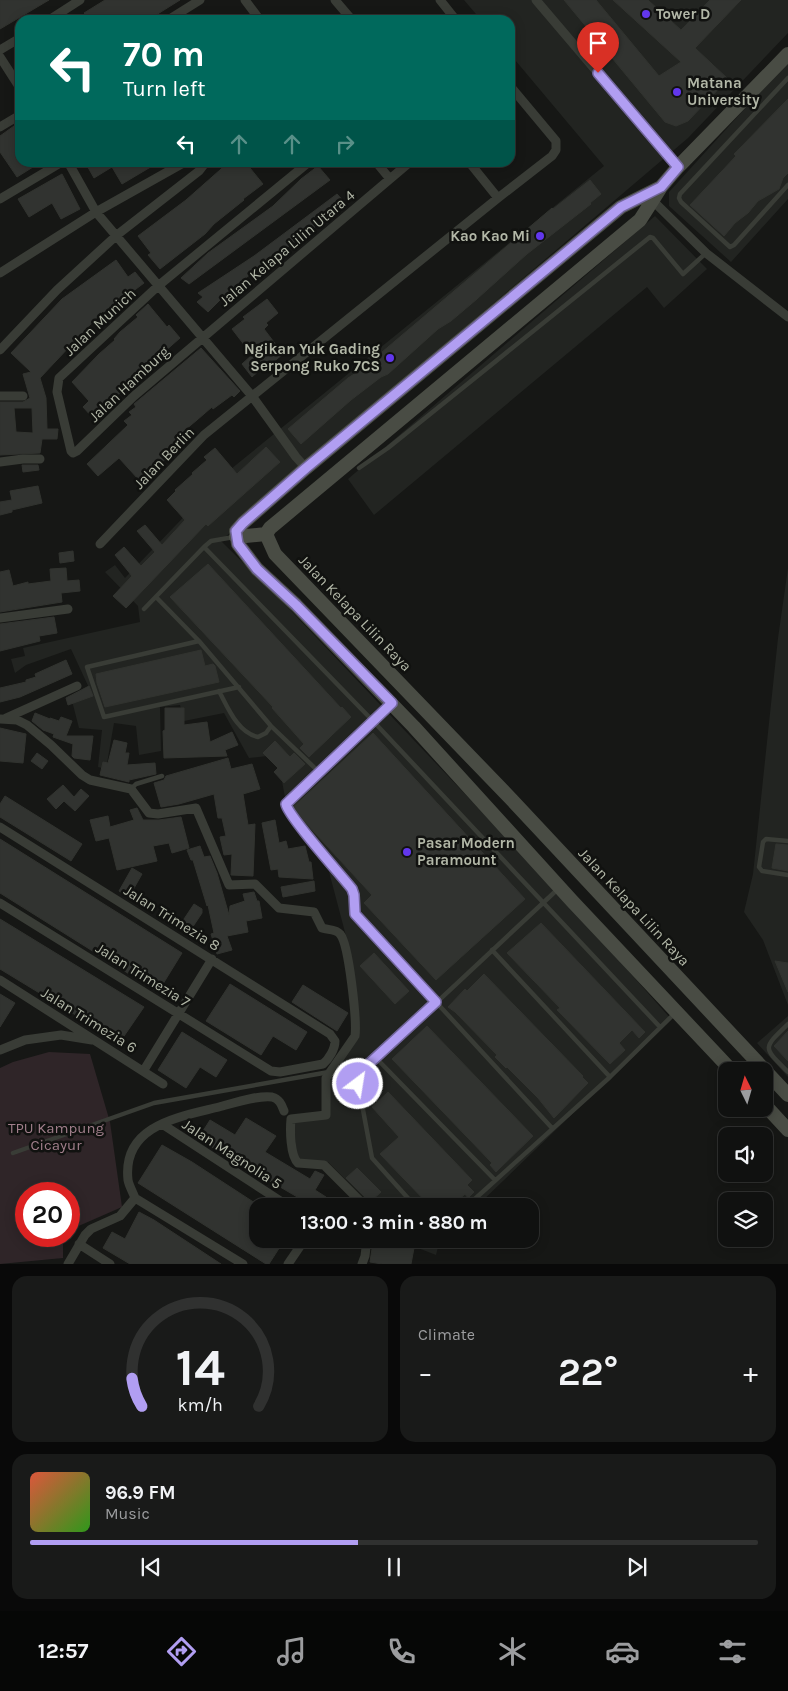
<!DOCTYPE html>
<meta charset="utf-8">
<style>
:root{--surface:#101110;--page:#191a19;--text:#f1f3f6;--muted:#9c9d9f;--line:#303130;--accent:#b19ef2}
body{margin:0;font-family:Karla,sans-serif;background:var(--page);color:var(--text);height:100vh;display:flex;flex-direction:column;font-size:19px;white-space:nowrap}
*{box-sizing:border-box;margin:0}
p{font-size:16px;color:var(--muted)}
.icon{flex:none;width:28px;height:28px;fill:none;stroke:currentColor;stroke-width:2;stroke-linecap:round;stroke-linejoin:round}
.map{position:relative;height:1264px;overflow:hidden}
.sheet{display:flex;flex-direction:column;gap:12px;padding:12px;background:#090909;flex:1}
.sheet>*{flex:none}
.top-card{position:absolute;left:15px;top:15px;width:500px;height:152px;border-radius:15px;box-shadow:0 2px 12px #0003,0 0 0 1px var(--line);background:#00695c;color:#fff;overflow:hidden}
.needle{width:32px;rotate:355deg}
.fabs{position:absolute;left:718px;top:1062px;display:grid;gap:10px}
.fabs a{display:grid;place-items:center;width:55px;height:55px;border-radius:10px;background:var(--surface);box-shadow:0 2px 12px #0003,0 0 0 1px var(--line);font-size:25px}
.speed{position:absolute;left:15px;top:1182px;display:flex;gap:10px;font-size:25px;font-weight:700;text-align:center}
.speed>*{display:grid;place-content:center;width:65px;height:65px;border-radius:50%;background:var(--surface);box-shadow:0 2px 12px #0003,0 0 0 1px var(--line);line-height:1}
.speed .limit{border:8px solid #d22;background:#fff;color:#111}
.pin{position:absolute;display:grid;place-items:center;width:42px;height:42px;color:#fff;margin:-51px -21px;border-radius:50% 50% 50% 0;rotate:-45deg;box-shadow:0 0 5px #0007}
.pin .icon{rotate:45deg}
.me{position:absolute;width:55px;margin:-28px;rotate:31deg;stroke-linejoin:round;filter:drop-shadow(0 0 4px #0008)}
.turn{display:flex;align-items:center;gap:18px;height:105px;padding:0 25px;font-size:22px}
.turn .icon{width:65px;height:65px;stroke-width:2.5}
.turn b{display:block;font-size:35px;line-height:42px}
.lanes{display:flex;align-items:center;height:48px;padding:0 25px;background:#0003;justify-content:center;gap:25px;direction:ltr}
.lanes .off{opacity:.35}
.big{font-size:38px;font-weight:700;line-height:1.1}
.sheet .tile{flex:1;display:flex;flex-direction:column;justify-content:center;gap:8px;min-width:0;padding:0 18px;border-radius:15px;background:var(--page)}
.sheet .dial{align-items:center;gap:0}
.dial svg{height:130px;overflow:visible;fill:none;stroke:var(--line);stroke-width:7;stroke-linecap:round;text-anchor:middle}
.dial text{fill:var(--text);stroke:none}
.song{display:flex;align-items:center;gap:15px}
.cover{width:60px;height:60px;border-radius:8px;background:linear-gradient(135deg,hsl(10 70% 55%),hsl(110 70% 35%))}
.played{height:5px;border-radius:2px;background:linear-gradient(90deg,var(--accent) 45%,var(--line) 45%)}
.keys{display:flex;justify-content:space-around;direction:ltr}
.heat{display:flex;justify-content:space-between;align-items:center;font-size:28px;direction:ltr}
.sheet .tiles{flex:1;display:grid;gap:12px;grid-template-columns:1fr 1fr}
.tile:last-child{grid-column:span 2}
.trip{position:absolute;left:249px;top:1198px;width:290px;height:50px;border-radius:15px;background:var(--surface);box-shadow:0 2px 12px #0003,0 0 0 1px var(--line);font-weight:700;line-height:50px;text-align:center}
.dock{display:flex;height:80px;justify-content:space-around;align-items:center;background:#060706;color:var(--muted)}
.dock .icon{width:35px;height:35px}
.dock .on{color:var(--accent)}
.dock b{font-size:22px;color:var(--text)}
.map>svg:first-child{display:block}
</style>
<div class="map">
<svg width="788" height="1264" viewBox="0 0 788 1264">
<rect width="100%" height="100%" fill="#161715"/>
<path fill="#222421" d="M464 0H788V33L688 138 314 456 221 541 278 597 560 894 671 1019 477 1206H380L379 1204 371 1205 328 1162H297L294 1119 330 1117 327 1078 354 1040 359 1039 351 955 323 849 288 813 277 755 249 758 224 713 184 721 180 705 160 707 161 751 139 755 136 726 114 723 106 769 98 767 102 730 79 728 71 697 90 690 71 649 26 665 15 673 11 659 25 656 23 648 140 622 138 606 105 572 115 565 125 578 226 473 604 166 510 54V20H481Z
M788 61V199L731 262 669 206V192Z
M655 216 707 269 664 308 647 287 374 515 348 479Z
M788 568V1005L763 940 744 912 753 874 778 638Z
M788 1016V1077L757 1043Z
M395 1239H443L439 1243 436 1255Z"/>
<path fill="#2f2528" d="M49 1052 90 1054 110 1122 122 1207 74 1228 69 1234V1194H26V1236H67L63 1241V1258L0 1264V1068L13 1062Z"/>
<path fill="#313330" stroke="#31332f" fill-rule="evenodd" d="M0 0H49L0 29Z
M105 0H180L148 20H76L85 14 84 13Z
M564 0H596L659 76 681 62 613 0H648L681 30 710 0H741L695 48 728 79 688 121 676 126 665 122Z
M788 99V173L783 178 779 189 758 201 748 213 735 223 724 236 690 205 736 156 734 154Z
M14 126 20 136V162H41L17 177 0 152V136Z
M85 162H159L122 184 112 167 94 178Z
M229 162H257L250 168 263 184 243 199 244 200 214 224 205 234 160 269 148 255 151 253 138 236 186 200Z
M318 166 330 180 189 284 181 278 208 253 273 206 301 179Z
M62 174 80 209 61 219 52 203 29 217 18 199Z
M590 180 601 194 590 203 591 204 527 254 477 299 451 321 438 329 388 374 381 377 351 400 301 444 288 429 348 378 376 360 375 358 552 208 553 209Z
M337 194 346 204 232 288 208 312 197 302 203 297 198 293 254 256Z
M116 260 128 277 135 272 144 283 120 301 118 299 104 313 103 311 40 378 46 398 47 429H58L57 439H42L40 453 0 455V402H23L30 398 23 374 31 372 11 353 62 299ZM14 408H32L33 433 16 432Z
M267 299 278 313 266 323 268 325 264 329 283 354 271 364 269 362 252 377 242 364 252 355 232 329 245 319 243 317Z
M148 304 167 327 169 325 180 338 164 352 162 350 147 363 148 364 119 392 120 393 114 400 93 418 83 407 89 401 72 382 99 354 115 340 114 339 120 332 138 317 136 315Z
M201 348 240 391 234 397 232 395 213 409 212 407 197 420 185 430 187 433 165 456 167 458 159 465 157 464 139 480 119 458 98 476 87 464 128 425 124 421 132 415 129 412 136 407 134 404Z
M266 447 280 462 208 526 206 524 126 608 113 596 132 576 115 555 124 547 141 566 155 552 137 531 145 525 162 545 185 520 167 500 176 491 175 490 193 474 192 473 207 460 204 457 215 448 237 474Z
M22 465H38L39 470 23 472Z
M38 486 42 503 12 510V512L0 515V502L12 500 10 491Z
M73 551 74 561 60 563 59 553Z
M208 564 341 708 342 707 351 717 309 757 300 748 304 744 272 708 273 707 170 597Z
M66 568 67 581 79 580 80 591 61 593 62 602 0 612V572L9 570 13 586 28 582V584L51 581 50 569Z
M54 617 57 633 39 636 40 641 0 651V624Z
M201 650 205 666 213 664 215 666 219 682 105 707 97 683 96 674Z
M66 660 72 674 20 697 0 702V688L26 682V680L36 677 35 674Z
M89 686 93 696 68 705 66 698Z
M165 708H184V725L207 722 210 742 232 732 238 745 225 750 227 756 164 758 163 731 165 730Z
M35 713 50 719V718L59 721 61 717 72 721 66 736H93L90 760 74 758 72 756 73 744 53 737 54 734 43 730 32 721Z
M0 728 26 734 23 763 0 761Z
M373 733 525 899 436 980 364 903 372 895 292 808Z
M114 740 127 743 125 753H129L127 765 155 763 156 774 129 780V782L100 775 103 762 108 763Z
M275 741 290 757 294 753 305 764 284 783 274 772 278 768 263 753Z
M37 753 48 761 42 769 31 761Z
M228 758 231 769 252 764 260 789 243 794 248 825 255 824 253 876 231 875 232 854 224 855 220 837 226 836 222 818H218L214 794 179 804 161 807 154 783 164 780 166 776Z
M63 785 74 797 81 789 89 796 75 811 64 801 56 809 47 799Z
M5 796 82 844 71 861 0 817V804Z
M137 808 143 820H159L181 817 189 848 172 853 169 843 153 846 157 861 117 870 109 838 96 841 90 820 108 816 110 827 134 820 130 810Z
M275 820 279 843 286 841 288 849 305 846 309 862H311L313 879 279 877 278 869 271 870 262 823Z
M0 839 182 953 158 992 0 893Z
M776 844 788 845V871L772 868Z
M200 846 204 857 210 856 217 873 229 915 230 906 245 901 243 894 254 892 257 901H259L262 918 246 921 248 932 227 936 232 950 217 954 211 934 214 933 208 905 207 906 193 860H191L187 850Z
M132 868 142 874 129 897 119 891Z
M314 881 315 891 283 897 281 887Z
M194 904 202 909V913L190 931 180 925Z
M0 919 144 1007 120 1042 0 969Z
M541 923 645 1032 639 1038 632 1030 619 1043 625 1050 610 1064 557 1010 560 1008 507 953Z
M374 953 409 991 395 1004 360 966Z
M775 961 788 963V992Z
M484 974 583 1076 582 1077 588 1083 554 1118 538 1098 507 1067 506 1068 495 1057 497 1055 455 1012 448 1007 465 989 467 991Z
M230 984 307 1032 296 1050 273 1036 261 1055 206 1021Z
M303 985 348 1013 337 1031 292 1002Z
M0 994 15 1003 0 1027Z
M427 1026 533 1136 496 1172 490 1165 492 1163 392 1059Z
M788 1031V1061L774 1046Z
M182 1032 227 1060 216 1077 200 1067 186 1088 158 1070Z
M388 1092 472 1180 467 1185 474 1192 468 1198 465 1194 452 1206H430L380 1154 399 1137 372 1107Z
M246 1118 276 1136 265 1152 310 1179 315 1171 324 1175 315 1190 326 1197 320 1206H305L297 1202 299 1198 198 1139 210 1120 235 1135Z
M162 1145 192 1162 258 1205V1239H285L269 1264H266L138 1183Z
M357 1168 381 1192 370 1202 346 1178Z
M139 1212 154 1220 221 1264H130L103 1248 112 1232 125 1239Z
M373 1242 414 1248 411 1264H382L370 1262Z"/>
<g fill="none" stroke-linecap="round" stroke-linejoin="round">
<path stroke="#393c36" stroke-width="4.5" d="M788 78 680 194 679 198 681 202 730 247 734 245 788 185
M359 468 388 448 650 237 653 238 683 274 706 253
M204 547 373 721 660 1027
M156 597 199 641 271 726 319 772
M144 609 204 547 211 541 234 537
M199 641 87 667 104 717 239 687
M219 691C228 708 238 733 258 737L266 733 271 726
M391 704 287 802V808L352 889C356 897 352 906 355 914L552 1128
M131 789 136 784 162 776
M788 841 766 839 763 842 759 867 762 871 788 875
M492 950 610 1077
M788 1024C762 1049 763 1047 788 1072
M376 1058 495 1180
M13 1153 154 1103 329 1072
M415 1206 372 1158 358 1083 359 1075 559 888
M467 1206 610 1077 675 1013"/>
<path stroke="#393c36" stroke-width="9" d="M245 0 260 20
M335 0 352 20
M440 0 456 20
M536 0 678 167
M49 20 80 0
M168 20 200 0
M0 50 20 38
M0 57 20 88
M0 127 20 115
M68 162 96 212 252 396 296 457 306 468
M309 162 158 286 59 378 57 392 71 451 73 453 77 451 134 396 410 162
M376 162 390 179
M469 162 498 198
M650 198 706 253 788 317
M0 199 62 162
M0 273 96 212 185 162
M0 350 57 290 117 235 199 171 206 162
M0 396H23
M0 462 23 459H40
M100 544 204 435 498 198 552 156 556 150V141L510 86
M0 618 68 609
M6 718 77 686
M0 719 17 720 27 725 51 745 82 775 90 780 131 789 149 813 158 814 196 808 229 885 255 884 279 908 314 912 322 928C328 930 336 929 340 934 349 944 357 1021 355 1036L326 1078V1115L291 1119C290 1129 290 1156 298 1163L324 1165 365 1206
M0 827 330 1034 335 1041C335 1049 329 1059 323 1064L280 1072 271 1071 0 903
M0 980 163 1084
M0 1050 25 1040 61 1035 92 1040
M144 1070 212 959
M162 1124 288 1206
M135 1198 243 1264
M79 1244 110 1264
M68 1264 85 1235 91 1229 120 1216 135 1198C133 1192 129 1186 128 1180 122 1125 179 1117 219 1107 234 1103 257 1095 272 1097 280 1099 282 1106 284 1111
M288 1264 305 1239
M362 1264 365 1256 367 1239"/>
<path stroke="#494c44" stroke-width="14" d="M788 54 678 167 661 187 640 220 270 528 266 534 275 554 512 800 788 1095
M661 187 621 207 306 468 243 523 236 531 238 544 257 569 296 605 414 727 572 901 732 1071
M236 537 266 534
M764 1104 788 1130"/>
</g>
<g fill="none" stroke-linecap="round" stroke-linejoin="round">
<defs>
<path id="route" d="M358 1084 360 1072 436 1002 355 914 354 895 352 889C341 875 288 816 286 804L392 703 296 605 257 569 238 544 236 531 243 523 306 468 621 207 661 187 678 167 598 73"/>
</defs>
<use href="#route" stroke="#73679d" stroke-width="12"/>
<use href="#route" stroke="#b19ef2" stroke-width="9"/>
</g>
<g fill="#6237ed" stroke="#111210" stroke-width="2">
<circle cx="646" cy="14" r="5"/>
<circle cx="677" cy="92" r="5"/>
<circle cx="540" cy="236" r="5"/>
<circle cx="390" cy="358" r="5"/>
<circle cx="407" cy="852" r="5"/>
</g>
<g text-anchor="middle" stroke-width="5" stroke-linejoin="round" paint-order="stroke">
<g font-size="15" font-weight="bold" fill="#b2b7a7" stroke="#111210" text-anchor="start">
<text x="656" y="19">Tower D</text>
<text x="687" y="88">Matana<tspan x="687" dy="17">University</tspan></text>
<text x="530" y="241" text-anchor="end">Kao Kao Mi</text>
<text x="380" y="354" text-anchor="end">Ngikan Yuk Gading<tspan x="380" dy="17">Serpong Ruko 7CS</tspan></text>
<text x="417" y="848">Pasar Modern<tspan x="417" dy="17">Paramount</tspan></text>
</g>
<g font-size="15" fill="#b2b7a7" stroke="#111210">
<text transform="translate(287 248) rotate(-40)" y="5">Jalan Kelapa Lilin Utara 4</text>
<text transform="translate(100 322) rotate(-43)" y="5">Jalan Munich</text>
<text transform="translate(129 384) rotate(-43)" y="5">Jalan Hamburg</text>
<text transform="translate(164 458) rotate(-46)" y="5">Jalan Berlin</text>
<text transform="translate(355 613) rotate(46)" y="5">Jalan Kelapa Lilin Raya</text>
<text transform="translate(634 907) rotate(47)" y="5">Jalan Kelapa Lilin Raya</text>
<text transform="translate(172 918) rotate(32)" y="5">Jalan Trimezia 8</text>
<text transform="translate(143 975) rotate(32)" y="5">Jalan Trimezia 7</text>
<text transform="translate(89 1020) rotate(32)" y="5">Jalan Trimezia 6</text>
<text transform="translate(232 1154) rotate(33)" y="5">Jalan Magnolia 5</text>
</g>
<g font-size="15" fill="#a17f8b" stroke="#111210">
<text x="56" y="1133">TPU Kampung<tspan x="56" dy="17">Cicayur</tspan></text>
</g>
</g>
</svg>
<div class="fabs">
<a><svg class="needle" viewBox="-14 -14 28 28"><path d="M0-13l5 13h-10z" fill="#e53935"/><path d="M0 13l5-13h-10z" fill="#9c9d9f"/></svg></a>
<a><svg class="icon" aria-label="sound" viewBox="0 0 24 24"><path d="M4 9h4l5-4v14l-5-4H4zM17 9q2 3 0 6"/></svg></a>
<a><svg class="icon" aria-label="layers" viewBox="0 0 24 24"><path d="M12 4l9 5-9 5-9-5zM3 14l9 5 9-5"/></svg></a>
</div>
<div class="speed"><div class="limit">20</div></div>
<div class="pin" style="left:598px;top:73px;background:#d93025"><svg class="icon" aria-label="arrive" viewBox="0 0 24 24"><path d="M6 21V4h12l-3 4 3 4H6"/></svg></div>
<svg class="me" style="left:358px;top:1084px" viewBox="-20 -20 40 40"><circle r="17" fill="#b19ef2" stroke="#fff" stroke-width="3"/><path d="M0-11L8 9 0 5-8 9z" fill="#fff"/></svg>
<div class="trip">13:00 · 3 min · 880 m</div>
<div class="top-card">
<div class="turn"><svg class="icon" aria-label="left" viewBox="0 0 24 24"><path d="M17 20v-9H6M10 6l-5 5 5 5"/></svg><div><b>70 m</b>Turn left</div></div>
<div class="lanes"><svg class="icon" aria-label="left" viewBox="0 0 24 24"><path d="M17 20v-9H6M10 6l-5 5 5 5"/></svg><svg class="icon off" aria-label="ahead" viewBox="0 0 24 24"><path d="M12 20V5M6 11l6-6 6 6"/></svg><svg class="icon off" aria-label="ahead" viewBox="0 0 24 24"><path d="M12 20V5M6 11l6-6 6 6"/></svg><svg class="icon off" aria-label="right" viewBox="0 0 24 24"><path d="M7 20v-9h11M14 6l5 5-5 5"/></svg></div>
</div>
</div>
<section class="sheet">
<div class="tiles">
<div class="tile dial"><svg viewBox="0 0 100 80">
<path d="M14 69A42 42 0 1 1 86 69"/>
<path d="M14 69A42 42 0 0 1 8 52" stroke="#b19ef2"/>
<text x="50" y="56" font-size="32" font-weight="700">14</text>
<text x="50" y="72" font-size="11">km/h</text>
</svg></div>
<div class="tile"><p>Climate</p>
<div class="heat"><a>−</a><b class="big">22°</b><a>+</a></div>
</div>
<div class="tile">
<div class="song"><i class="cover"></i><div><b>96.9 FM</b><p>Music</p></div></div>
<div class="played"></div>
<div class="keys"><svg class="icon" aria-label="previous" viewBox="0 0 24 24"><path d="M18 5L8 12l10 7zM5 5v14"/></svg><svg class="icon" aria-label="pause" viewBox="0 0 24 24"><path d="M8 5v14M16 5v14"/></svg><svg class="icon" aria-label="next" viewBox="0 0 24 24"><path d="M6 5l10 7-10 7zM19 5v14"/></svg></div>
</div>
</div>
</section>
<nav class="dock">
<b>12:57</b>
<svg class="icon on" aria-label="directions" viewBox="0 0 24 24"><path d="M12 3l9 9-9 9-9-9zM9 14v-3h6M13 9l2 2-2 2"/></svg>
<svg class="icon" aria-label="music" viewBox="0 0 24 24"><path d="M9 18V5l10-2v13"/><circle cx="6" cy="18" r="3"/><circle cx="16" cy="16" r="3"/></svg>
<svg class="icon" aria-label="phone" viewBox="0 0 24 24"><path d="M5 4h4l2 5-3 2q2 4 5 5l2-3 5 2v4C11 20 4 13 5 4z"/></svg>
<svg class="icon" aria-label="climate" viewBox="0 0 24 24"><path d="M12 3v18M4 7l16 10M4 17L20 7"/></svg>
<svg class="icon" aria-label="car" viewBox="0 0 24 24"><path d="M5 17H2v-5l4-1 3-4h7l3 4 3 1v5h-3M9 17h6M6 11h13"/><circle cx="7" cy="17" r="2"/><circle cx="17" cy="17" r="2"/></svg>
<svg class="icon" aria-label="filters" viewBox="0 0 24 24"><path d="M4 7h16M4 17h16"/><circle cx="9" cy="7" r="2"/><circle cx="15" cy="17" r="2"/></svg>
</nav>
